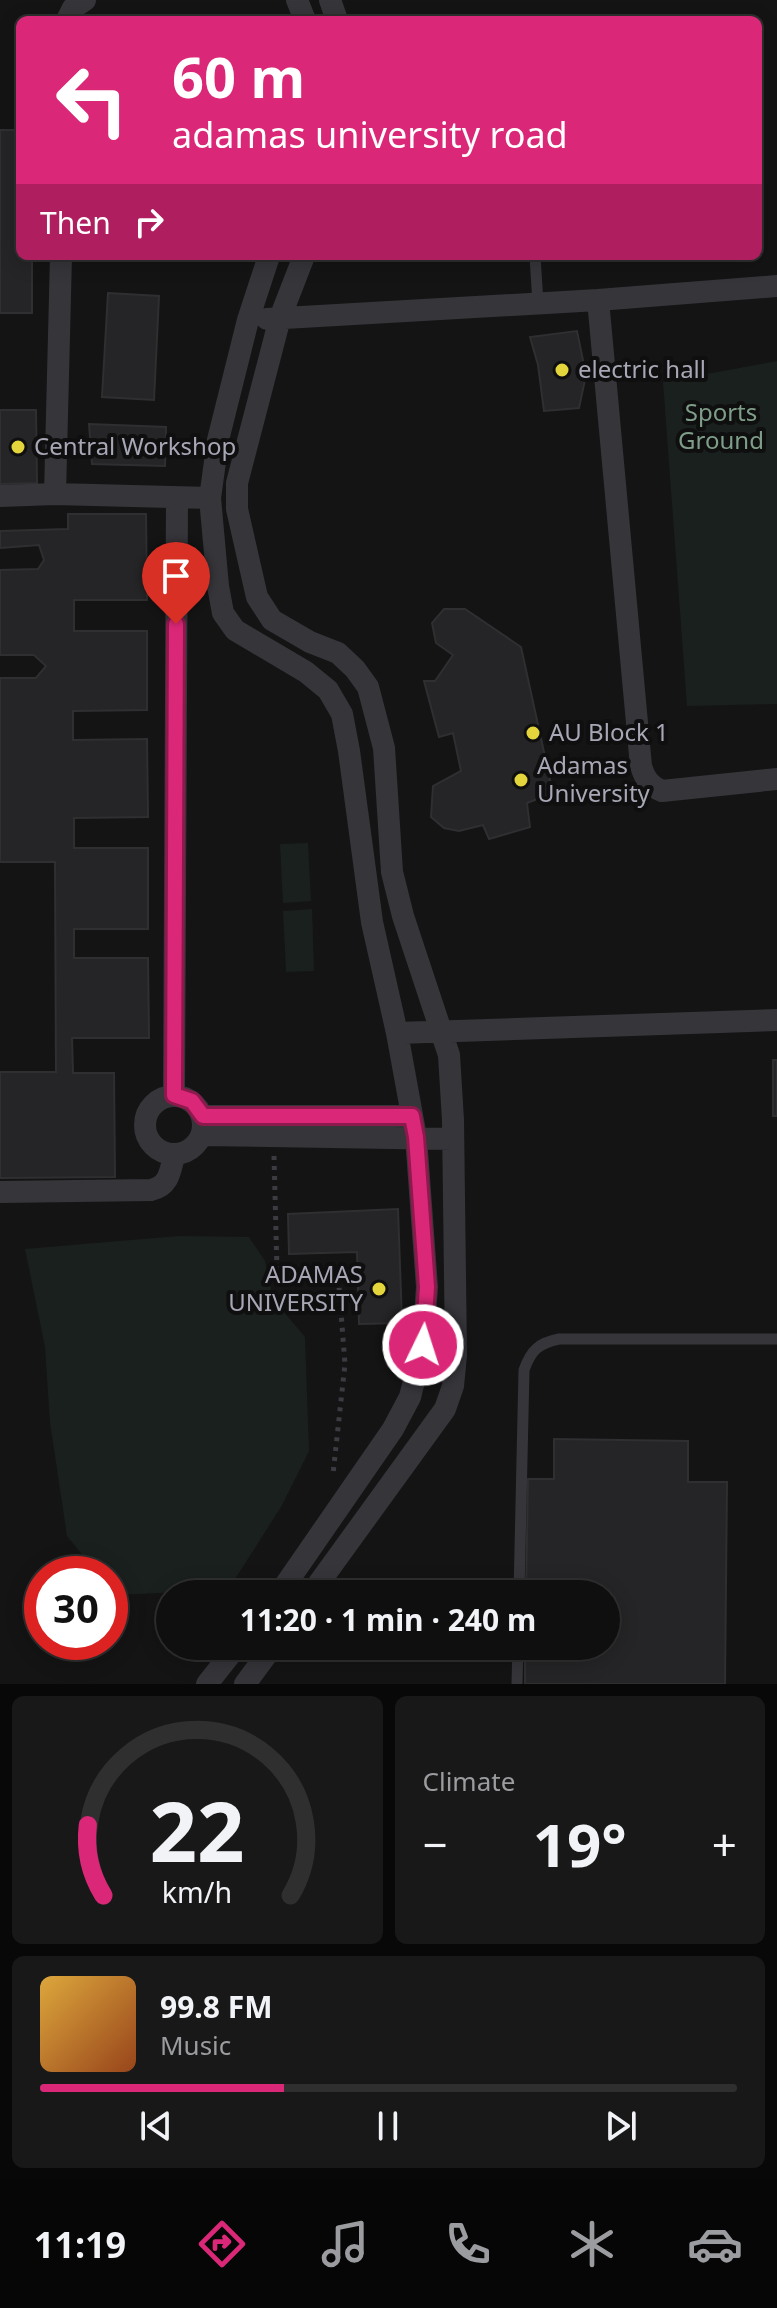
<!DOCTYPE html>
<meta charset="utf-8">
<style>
:root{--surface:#0f0f10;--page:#181819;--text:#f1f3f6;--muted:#9b9c9f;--line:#2f2f30;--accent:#db2777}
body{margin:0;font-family:"Noto Sans",sans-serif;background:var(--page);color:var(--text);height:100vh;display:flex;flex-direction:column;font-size:30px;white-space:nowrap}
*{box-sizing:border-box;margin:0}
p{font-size:26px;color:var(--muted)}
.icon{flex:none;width:44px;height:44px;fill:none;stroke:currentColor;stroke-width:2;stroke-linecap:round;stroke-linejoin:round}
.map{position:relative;height:1684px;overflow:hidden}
.details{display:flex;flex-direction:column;gap:12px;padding:12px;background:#080809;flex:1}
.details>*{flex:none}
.top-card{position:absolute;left:16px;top:16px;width:746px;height:244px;border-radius:12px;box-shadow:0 4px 20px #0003,0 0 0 2px var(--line);background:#db2777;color:#fff;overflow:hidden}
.speed{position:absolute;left:24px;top:1556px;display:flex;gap:16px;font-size:40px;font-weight:700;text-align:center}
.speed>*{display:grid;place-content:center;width:104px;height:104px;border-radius:50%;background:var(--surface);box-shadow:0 4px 20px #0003,0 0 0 2px var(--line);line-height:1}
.speed .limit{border:12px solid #d22;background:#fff;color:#111}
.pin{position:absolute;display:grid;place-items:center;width:68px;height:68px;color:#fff;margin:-82px -34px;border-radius:50% 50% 50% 0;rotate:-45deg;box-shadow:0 0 8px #0007}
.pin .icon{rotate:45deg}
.me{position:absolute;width:88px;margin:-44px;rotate:4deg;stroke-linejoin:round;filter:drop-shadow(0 0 6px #0008)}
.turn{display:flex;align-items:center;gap:28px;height:168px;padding:0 24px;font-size:36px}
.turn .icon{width:104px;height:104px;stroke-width:2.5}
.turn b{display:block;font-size:56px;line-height:68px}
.then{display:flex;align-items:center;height:76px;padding:0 24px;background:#0003;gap:16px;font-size:30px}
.big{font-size:60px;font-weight:700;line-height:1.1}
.details .card{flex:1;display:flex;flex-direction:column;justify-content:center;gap:12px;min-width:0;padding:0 28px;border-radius:12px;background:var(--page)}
.details .dial{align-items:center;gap:0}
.dial svg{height:208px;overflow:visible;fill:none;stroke:var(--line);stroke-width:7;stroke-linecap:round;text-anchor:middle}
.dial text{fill:var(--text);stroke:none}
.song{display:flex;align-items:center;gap:24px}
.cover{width:96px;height:96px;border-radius:12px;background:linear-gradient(135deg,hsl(40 70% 55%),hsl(20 70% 35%))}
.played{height:8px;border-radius:4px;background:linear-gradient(90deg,var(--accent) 35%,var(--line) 35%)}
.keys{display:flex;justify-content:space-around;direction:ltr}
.heat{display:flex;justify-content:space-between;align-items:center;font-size:44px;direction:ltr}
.details .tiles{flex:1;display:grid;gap:12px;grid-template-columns:1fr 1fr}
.card:last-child{grid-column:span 2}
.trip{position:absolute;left:156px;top:1580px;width:464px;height:80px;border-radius:40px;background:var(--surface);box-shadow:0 4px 20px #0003,0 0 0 2px var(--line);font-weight:700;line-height:80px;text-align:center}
.tabs{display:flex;height:128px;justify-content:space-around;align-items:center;background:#060606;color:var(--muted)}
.tabs .icon{width:56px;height:56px}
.tabs .active{color:var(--accent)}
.tabs b{font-size:36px;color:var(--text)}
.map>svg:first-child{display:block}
</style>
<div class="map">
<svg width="777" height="1684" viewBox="0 0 777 1684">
<rect width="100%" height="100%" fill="#141415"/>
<path fill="#1a201d" d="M777 361V704L687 706 663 382Z
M308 843 311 901 283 903 280 844Z
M312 909 314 971 286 972 283 911Z
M179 1236 249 1237 265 1261 273 1299 305 1337 309 1451 281 1507 228 1590 115 1595 110 1589V1574H98L67 1536 50 1422 45 1347 25 1249Z"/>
<path fill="#252426" stroke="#2f2e31" stroke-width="2" d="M0 130H20V256H32V313H0Z
M108 293 159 296 154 400 102 397Z
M577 331 586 375 579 408 544 411 538 365 530 337Z
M0 410H36L37 483 0 484Z
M89 424 166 427 165 466 92 464Z
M68 514H146L147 600H74V631H147V710L73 711V740L147 739 148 817 74 818V848H148V929H74V958H148L149 1038H72L73 1073H114L115 1177 0 1178V1072H56L55 862H0V678H36L46 666 34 655H0V570L38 569 44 560 39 545 0 548V531L68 529Z
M444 609H465L521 647 553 793 527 803 530 827 489 839 483 825 459 831 444 828 431 817 433 786 461 771 453 733 439 737 424 681H435L453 655 436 643 432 623Z
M773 1060H777V1116H773Z
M398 1209 402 1323 359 1324 357 1252 289 1254 288 1214Z
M554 1439 688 1441V1482H727L725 1684H525V1646H606V1594H526L528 1479H554Z"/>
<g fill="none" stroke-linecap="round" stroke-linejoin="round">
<path stroke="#3b3b41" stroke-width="5" stroke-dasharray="4 6" stroke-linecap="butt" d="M274 1156 277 1271 338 1274 345 1364 333 1474"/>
<path stroke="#36353a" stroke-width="11" d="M502 256H503
M535 256 538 304
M519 1594 524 1370C531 1350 539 1343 559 1339H777
M517 1684 518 1646"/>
<path stroke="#36353a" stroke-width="22" d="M297 0 305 20
M330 0 337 20
M67 20 73 8 85 0
M269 256 248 320 218 440 210 498 218 586 223 613 235 630 306 672 328 690 342 714 349 751 372 922 397 1033 416 1137 427 1287 423 1345 410 1397 393 1429 279 1594
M304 256 280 318 237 483V509L257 597 272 620 310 642 338 653 355 669 368 687 384 748 392 872 403 916 449 1055 453 1120 456 1355 453 1386 445 1409 311 1594
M598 300 641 766C645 779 650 786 662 791L777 779
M267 319 598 300 777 286
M55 494 61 256
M0 496 55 494 210 498
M397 1033 777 1020
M174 1095 177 499
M145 1125a29 29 0 1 1 58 0a29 29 0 1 1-58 0Z
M203 1116H412
M203 1135 453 1139
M0 1192 151 1190C169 1186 170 1172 174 1156
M207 1684 237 1646
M245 1684 273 1646"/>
</g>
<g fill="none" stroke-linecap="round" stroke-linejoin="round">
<defs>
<path id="route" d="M176 624 174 1095 192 1101 203 1116H412L416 1137 427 1287 423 1345"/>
</defs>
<use href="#route" stroke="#8e194d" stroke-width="20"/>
<use href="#route" stroke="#db2777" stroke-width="14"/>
</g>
<g fill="#e4d53d" stroke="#0f0f10" stroke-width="3">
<circle cx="562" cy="370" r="8"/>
<circle cx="18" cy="447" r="8"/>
<circle cx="533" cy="733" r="8"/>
<circle cx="521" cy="780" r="8"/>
<circle cx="379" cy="1289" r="8"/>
</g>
<g text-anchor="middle" stroke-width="8" stroke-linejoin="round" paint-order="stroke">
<g font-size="24" fill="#a7a7b5" stroke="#0f0f10" text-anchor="start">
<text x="578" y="378">electric hall</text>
<text x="34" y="455">Central Workshop</text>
<text x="549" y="741">AU Block 1</text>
<text x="537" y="774">Adamas<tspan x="537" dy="28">University</tspan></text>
<text x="363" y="1283" text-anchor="end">ADAMAS<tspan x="363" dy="28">UNIVERSITY</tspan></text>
</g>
<g font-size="24" fill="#7f9e89" stroke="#0f0f10">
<text x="721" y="421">Sports<tspan x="721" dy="28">Ground</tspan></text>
</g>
</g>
</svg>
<div class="speed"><div class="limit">30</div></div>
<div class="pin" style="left:176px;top:624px;background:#d93025"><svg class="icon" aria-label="arrive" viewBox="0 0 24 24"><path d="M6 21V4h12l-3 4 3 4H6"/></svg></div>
<svg class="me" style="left:423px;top:1345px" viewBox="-20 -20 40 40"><circle r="17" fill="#db2777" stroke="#fff" stroke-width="3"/><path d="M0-11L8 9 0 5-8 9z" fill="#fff"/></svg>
<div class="trip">11:20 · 1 min · 240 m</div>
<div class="top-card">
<div class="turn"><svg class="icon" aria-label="left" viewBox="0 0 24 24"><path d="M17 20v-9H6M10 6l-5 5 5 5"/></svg><div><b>60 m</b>adamas university road</div></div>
<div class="then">Then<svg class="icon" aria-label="right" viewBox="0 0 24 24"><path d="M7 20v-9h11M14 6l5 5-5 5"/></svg></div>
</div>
</div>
<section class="details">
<div class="tiles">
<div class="card dial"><svg viewBox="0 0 100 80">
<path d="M14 69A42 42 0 1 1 86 69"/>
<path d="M14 69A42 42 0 0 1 8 42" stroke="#db2777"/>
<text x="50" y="56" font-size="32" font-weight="700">22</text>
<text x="50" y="72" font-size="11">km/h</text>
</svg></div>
<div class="card"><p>Climate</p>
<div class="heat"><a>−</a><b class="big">19°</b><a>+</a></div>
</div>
<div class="card">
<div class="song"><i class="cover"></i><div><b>99.8 FM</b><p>Music</p></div></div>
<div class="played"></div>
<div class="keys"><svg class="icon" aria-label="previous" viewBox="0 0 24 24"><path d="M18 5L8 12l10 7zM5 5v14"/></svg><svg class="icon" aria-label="pause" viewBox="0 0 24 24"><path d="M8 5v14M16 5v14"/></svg><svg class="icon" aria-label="next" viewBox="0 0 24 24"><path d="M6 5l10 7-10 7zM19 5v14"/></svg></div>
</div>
</div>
</section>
<nav class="tabs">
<b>11:19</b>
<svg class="icon active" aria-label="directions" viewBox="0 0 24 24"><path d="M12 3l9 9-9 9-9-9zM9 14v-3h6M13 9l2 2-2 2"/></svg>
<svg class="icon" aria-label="music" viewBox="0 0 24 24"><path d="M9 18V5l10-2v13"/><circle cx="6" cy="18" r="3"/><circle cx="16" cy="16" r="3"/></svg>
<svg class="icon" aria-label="phone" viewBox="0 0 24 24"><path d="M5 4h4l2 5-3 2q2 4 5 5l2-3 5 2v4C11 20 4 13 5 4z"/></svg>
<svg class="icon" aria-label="climate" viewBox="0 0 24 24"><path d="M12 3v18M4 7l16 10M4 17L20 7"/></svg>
<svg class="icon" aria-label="car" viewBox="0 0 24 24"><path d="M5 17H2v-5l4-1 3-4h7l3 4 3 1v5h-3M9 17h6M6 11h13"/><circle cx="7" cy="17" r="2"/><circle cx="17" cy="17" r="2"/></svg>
</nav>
